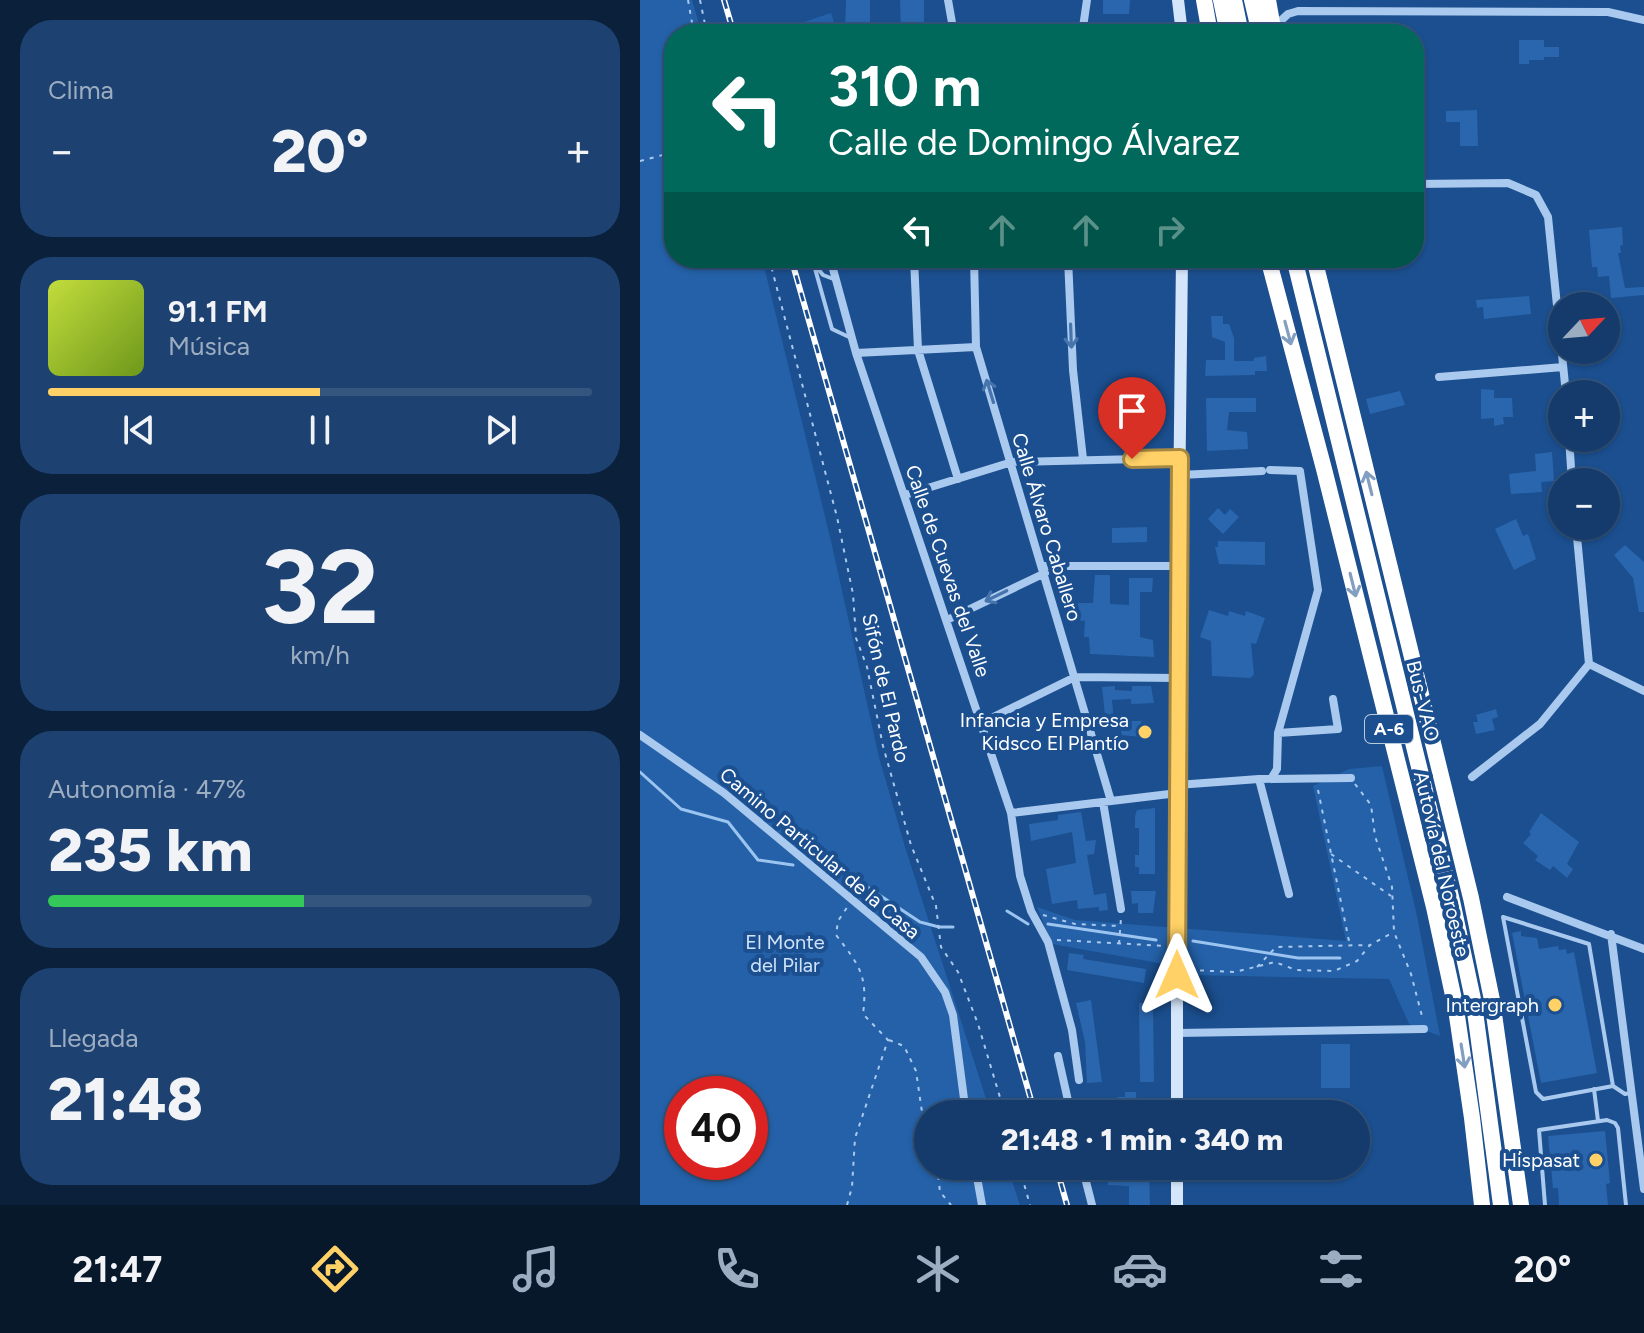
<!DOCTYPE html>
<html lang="es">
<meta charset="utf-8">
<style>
:root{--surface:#143b6b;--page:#1d4271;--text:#f1f3f6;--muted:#9dadc1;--line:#33557e;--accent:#ffd166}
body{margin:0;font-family:Figtree,sans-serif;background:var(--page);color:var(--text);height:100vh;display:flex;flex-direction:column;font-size:30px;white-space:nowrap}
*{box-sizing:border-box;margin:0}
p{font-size:26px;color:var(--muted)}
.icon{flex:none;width:44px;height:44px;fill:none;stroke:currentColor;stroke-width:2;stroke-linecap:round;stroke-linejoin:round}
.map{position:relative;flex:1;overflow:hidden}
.details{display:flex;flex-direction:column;gap:20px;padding:20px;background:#0b203b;width:640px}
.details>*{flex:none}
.banner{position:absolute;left:24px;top:24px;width:760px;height:244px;border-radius:32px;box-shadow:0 2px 6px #0004,0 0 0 2px var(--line);background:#00695c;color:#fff;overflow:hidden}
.needle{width:52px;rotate:64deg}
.fabs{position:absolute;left:908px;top:292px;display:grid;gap:16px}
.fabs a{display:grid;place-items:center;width:72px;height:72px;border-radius:50%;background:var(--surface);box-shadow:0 2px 6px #0004,0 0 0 2px var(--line);font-size:40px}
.speed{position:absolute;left:24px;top:1076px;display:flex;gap:16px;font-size:40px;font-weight:700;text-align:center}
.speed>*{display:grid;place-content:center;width:104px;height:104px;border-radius:50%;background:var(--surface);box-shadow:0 2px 6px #0004,0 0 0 2px var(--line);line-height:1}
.speed .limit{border:12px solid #d22;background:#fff;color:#111}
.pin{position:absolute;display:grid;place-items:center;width:68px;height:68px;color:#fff;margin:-82px -34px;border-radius:50% 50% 50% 0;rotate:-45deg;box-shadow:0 0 8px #0007}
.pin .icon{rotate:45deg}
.me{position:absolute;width:88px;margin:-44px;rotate:0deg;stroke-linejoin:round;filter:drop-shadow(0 0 6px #0008)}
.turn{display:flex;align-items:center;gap:28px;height:168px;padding:0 32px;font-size:36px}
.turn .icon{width:104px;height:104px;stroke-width:2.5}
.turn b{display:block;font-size:56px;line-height:68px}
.lanes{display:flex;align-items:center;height:76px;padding:0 32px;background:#0003;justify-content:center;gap:40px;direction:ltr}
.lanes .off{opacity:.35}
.big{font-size:60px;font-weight:800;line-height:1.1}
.details .widget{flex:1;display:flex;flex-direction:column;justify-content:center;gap:12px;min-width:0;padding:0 28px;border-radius:32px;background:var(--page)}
.details .dial{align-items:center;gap:0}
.dial b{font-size:104px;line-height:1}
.song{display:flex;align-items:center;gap:24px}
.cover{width:96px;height:96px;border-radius:12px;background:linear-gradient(135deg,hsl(70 70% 55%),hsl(80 70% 35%))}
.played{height:8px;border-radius:4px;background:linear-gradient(90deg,var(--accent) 50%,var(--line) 50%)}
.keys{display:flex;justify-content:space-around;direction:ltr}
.heat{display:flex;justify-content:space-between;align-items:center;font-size:44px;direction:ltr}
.charge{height:12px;border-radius:6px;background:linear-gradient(90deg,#34c759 47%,var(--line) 0)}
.trip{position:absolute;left:274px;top:1100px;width:456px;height:80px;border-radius:40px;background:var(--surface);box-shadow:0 2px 6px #0004,0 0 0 2px var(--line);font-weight:800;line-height:80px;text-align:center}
.dock{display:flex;height:128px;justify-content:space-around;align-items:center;background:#08182b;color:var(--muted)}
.dock .icon{width:56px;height:56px}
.dock .selected{color:var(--accent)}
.dock b{font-size:36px;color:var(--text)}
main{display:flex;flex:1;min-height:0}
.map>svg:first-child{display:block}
</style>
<main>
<section class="details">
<div class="widget"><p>Clima</p>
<div class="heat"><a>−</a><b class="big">20°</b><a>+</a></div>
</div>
<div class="widget">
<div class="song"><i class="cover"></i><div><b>91.1 FM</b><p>Música</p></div></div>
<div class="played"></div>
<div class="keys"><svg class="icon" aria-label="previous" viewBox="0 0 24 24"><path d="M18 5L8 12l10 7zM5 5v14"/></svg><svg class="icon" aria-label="pause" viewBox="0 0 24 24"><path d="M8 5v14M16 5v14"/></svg><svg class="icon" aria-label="next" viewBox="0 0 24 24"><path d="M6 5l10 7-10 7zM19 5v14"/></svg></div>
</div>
<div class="widget dial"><b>32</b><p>km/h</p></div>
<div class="widget"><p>Autonomía · 47%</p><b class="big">235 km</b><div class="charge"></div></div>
<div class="widget"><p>Llegada</p><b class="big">21:48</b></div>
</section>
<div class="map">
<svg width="1004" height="1205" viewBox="0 0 1004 1205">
<rect width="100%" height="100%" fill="#1b4f8f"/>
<path fill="#2461a8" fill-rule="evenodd" d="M0 0H52L62 34H34V258H122L191 541 239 757 265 847 351 1114H288V1166H367L380 1205H0ZM42 1094H110V1162H42Z
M191 13 198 34H152L149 27Z
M742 766 777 916 800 1036 769 1024 749 979 548 975 524 964 412 944 397 907 435 920 706 941 673 786 709 769Z"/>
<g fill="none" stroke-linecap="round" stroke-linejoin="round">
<path stroke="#9cc4f0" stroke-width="3" d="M0 772 41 809 88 822 118 860 153 865
M185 859 280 922 299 927H313
M367 911 388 924
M408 924 516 940
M553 941 658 958H700"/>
</g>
<path fill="#2a66ad" d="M206 0H230V34H205Z
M260 0H284V34H261Z
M463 0H490L489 14H463Z
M879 40H904V47H919V57H904V60H889V64H879Z
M837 110 838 146H820V122H806V111Z
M982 227 983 245 980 246 981 253H978L985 288 1004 287V295L971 298 969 276 958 277 957 267H952L949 230Z
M889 296 891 314 844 319 843 307 837 308 836 300Z
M571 316H583V324H589L594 338V361H614V358L626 356 627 371H615V375L565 376 566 360H585V342L572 337Z
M841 389 854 390V398H872L873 417H863L864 424 854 426V418L841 419Z
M760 391 765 405 730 414 726 399Z
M566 398H616V412H589L587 430 607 432 608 449 567 451Z
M912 452 914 481 901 482 902 492 871 494 869 474 896 471 895 454Z
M578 508 585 515 590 509 599 517 583 534 568 519Z
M876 519 883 536 888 534 896 559 874 570 855 529Z
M507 527V542L472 543V528Z
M578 541 625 542V565L579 564 575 547H578Z
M985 545 1004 562V612H999L993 578 974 555Z
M455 575H470V604L489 605V578H513L512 592H500V637L513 640 514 657 450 654 449 637H444L445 621 436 620 435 603H453Z
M569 610 588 616 589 611 605 616 606 611 625 618 616 644 611 643 614 675 610 678 572 676 571 641 560 637Z
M475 686V690L492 691V686H511L514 703 491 704V699L472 700 474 723 466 724 462 687Z
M856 709 858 717 852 719 855 730 836 734 833 722H838L836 715Z
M481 721H501V737L481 735Z
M515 808V874H499V867H495V855H499V828H495V816L497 810Z
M441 812 446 841 456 840 454 854 447 855 454 895 466 893 468 910 459 911V907L438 909 437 900 412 904 406 869 436 863 432 832 391 841 389 824 418 820V815Z
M901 813 939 842 927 864 933 869 927 878 913 866 910 870 895 860 898 856 883 843 891 834 889 832Z
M491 891H516L513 913H498V903L492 904Z
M881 931V936L897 938 899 949 918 946 919 950 926 949 927 954 934 952 957 1073 901 1083 872 933Z
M429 953 444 955 443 959 506 969 504 983 427 970Z
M451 1000 462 1082 447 1083 445 1042 436 1003Z
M513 1002 514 1082H500L499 1003Z
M681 1044H710V1088H681Z
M485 1092H496L497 1113 478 1114 477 1097H485Z
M965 1131 970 1183 966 1184 968 1205H919L918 1188H913L908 1136Z
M468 1166H509L510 1205H489V1186L468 1185Z"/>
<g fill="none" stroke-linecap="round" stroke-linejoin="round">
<path stroke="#a9c9ee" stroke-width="2" stroke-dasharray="4 6" stroke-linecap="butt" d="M48 0 54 34
M60 0 67 34
M0 161 34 152
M129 258 197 517 213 594 216 638 227 667 243 746 271 845 296 906 301 947 318 972 338 1024 365 1114
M715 784 731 805 735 836 752 887 754 932 771 974 783 1020
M678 790 710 946
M691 854 751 896
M403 915 435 924 480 926
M417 940 526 946
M479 944 481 918
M617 967 636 947 729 945
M550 970 595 972 635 962 656 970 694 971 717 961 730 945 754 932
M249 1040 264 1046 276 1071 283 1119 288 1126
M297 1166 300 1192 311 1205
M379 1166 390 1205
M207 1205 212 1187 215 1138 248 1040 223 1014C228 975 219 965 196 935L198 921 208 906"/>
<path stroke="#a9c9ee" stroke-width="4" d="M172 258 192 329 209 337
M175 265 183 275 196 280
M973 1086 949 944 863 917 896 1092 903 1099 973 1086 985 1094 990 1093
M954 1089 958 1121
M905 1205 899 1130 967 1120 975 1123 978 1128 986 1205"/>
<path stroke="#a9c9ee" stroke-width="8" d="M308 0 314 34
M633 28 648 14 658 11 968 12 1004 20
M442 34 447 0
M774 184 868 183 896 195 908 217 926 394
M190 258 216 353 371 813 380 876 391 911 408 942 432 1030 439 1080
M274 258 278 350 318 479
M334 258 336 347 471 801
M428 258 433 370 443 459
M216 353 336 347
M799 377 923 367
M929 438 932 482
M630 470 660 471 678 590 638 733 637 769 631 779
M540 475 622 471
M265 495 372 462 540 458
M402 566H539
M307 620 405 573
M949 664 1004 691
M343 722 435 677 537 678
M638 733 698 729 693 699
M0 735 84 793 281 957 305 992 313 1015 326 1114
M832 777 900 724 949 664 936 526
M619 779 649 894
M537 785 619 779 711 778
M463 802 481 909
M371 813 538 793
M867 897 1004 949
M971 934 1004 1189
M537 1033 784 1029
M418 1056 431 1114
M335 1166 342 1205
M442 1166 452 1205"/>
<path stroke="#d6e6fa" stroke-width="12" d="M538 0 542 34
M537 1114V678L542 258
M537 1205V1166"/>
<path stroke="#fff" stroke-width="16" d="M564 0 570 34
M581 0 588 34
M594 0 601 34
M612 0 620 34
M628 0 634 34
M628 258 684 469 794 907 816 1009 832 1118 842 1205
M654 258 812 901 834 1004 861 1205
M674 258 831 898 852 1000 881 1205"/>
<defs>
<path id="rail" d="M84 0 94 34
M151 258 395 1114
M416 1166 427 1205"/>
</defs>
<use href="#rail" stroke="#fff" stroke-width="6"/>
<use href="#rail" stroke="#1b4f8f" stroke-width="3" stroke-dasharray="9" stroke-linecap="butt"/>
</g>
<defs><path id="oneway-shaft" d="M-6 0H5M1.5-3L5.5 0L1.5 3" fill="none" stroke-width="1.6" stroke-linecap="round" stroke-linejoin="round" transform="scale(2)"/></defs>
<g stroke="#829ec1">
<use href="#oneway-shaft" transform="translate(648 333) rotate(75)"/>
<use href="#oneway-shaft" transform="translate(729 483) rotate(-104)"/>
<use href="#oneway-shaft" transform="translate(713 585) rotate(76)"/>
<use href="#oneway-shaft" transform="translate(823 1056) rotate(81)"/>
</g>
<g stroke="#4674ac">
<use href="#oneway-shaft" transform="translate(431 336) rotate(88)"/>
<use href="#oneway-shaft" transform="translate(350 391) rotate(-107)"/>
<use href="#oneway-shaft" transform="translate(356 596) rotate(154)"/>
</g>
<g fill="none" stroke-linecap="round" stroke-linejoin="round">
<defs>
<path id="route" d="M492 459 540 458 537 975"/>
</defs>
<use href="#route" stroke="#a68842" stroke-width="20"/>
<use href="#route" stroke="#ffd166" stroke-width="14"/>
</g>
<g fill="#ffd166" stroke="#1b4f8f" stroke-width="3">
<circle cx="505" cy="732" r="8"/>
<circle cx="915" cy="1005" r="8"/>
<circle cx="956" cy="1160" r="8"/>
</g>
<g text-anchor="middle" stroke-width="8" stroke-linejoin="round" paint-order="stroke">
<rect fill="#1b4f8f" stroke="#bbcadd" stroke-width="2" x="725" y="715" width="48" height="28" rx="6"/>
<g font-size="18" font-weight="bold" fill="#fff">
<text x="749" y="735">A-6</text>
</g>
<g font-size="20" fill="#fff" stroke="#1b4f8f">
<text transform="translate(407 527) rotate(73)" y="7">Calle Álvaro Caballero</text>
<text transform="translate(308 571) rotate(71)" y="7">Calle de Cuevas del Valle</text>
<text transform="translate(246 688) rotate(77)" y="7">Sifón de El Pardo</text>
<text transform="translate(783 701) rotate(76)" y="7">Bus-VAO</text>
<text transform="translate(180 853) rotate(40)" y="7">Camino Particular de la Casa</text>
<text transform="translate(802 864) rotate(77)" y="7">Autovía del Noroeste</text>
</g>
<g font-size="20" fill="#fff" stroke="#1b4f8f" text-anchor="end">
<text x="489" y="727">Infancia y Empresa<tspan x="489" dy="23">Kidsco El Plantío</tspan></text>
<text x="899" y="1012">Intergraph</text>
<text x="940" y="1167">Hispasat</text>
</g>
<g font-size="20" fill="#cfe3fa" stroke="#1b4f8f">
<text x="145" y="949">El Monte<tspan x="145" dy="23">del Pilar</tspan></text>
</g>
</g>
</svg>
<div class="fabs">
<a><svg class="needle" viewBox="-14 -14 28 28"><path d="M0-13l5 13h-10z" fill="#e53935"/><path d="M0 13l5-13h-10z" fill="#9dadc1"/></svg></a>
<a>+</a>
<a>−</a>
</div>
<div class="speed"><div class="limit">40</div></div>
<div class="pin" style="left:492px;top:459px;background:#d93025"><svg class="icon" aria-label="arrive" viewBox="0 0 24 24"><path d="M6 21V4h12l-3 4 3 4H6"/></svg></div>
<svg class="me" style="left:537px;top:975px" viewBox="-20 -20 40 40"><path d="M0-17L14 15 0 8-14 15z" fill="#ffd166" stroke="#fff" stroke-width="4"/></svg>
<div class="trip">21:48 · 1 min · 340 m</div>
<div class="banner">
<div class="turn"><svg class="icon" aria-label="left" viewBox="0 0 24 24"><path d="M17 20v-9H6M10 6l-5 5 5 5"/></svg><div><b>310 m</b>Calle de Domingo Álvarez</div></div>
<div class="lanes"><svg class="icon" aria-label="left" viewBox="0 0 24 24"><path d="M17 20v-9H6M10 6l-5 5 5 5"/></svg><svg class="icon off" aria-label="ahead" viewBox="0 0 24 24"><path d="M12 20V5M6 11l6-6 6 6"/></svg><svg class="icon off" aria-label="ahead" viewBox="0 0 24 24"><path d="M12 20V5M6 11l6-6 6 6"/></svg><svg class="icon off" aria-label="right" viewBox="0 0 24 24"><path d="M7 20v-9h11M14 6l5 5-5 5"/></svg></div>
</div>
</div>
</main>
<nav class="dock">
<b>21:47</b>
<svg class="icon selected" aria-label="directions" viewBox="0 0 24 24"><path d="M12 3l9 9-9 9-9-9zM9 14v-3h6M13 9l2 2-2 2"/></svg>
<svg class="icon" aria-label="music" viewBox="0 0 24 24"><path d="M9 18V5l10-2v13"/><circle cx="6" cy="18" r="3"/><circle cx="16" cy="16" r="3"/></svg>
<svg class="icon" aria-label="phone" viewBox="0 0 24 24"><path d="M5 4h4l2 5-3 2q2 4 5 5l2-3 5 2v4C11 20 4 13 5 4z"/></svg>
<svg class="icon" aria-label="climate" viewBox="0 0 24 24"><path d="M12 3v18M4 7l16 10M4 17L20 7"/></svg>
<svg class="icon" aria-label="car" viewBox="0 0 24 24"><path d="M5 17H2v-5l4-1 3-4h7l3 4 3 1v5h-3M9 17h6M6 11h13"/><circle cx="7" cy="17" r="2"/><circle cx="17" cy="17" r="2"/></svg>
<svg class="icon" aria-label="filters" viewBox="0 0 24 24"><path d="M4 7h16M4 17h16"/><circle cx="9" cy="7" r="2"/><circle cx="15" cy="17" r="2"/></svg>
<b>20°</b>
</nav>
